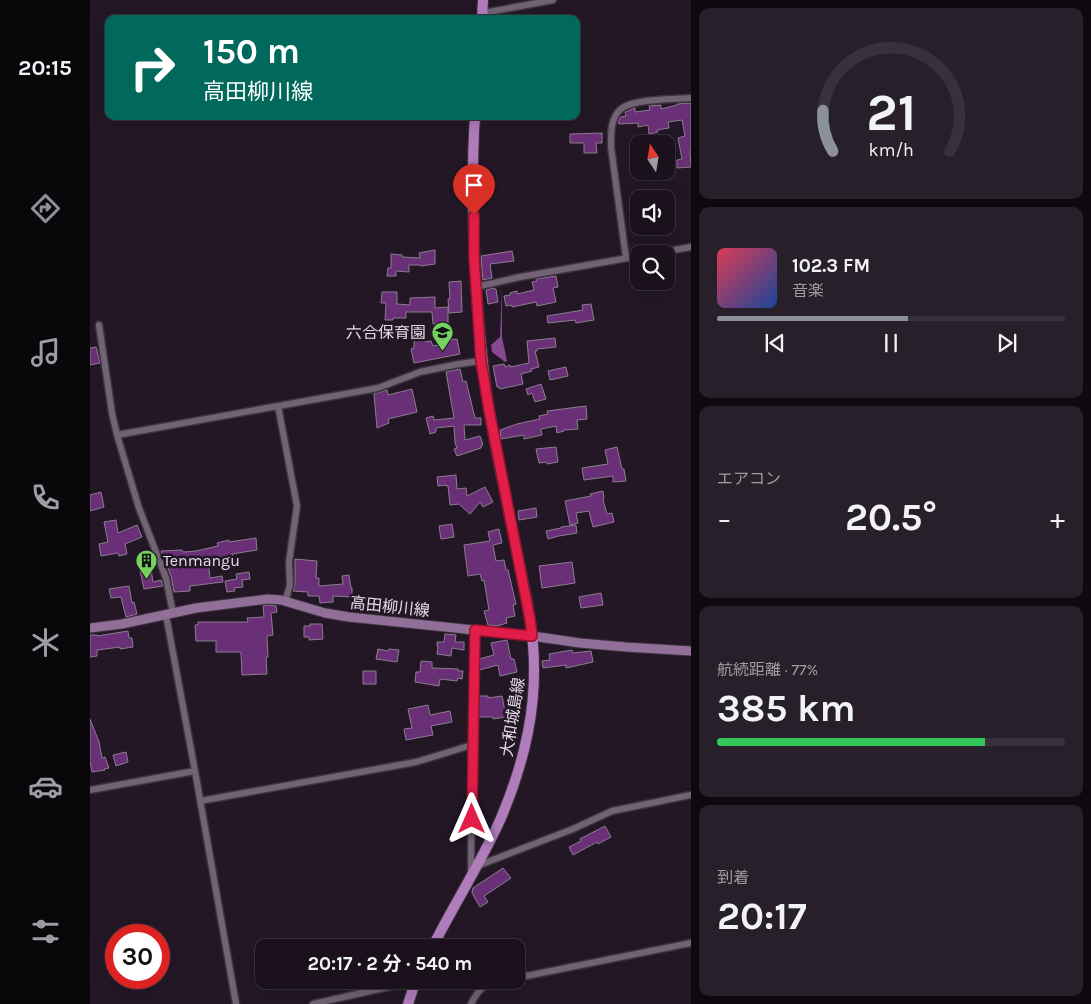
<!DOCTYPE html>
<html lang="ja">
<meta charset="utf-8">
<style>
:root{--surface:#1a111c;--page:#271f29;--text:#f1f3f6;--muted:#9f9da3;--line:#38313b;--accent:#8c9099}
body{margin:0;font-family:Karla,"Noto Sans JP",sans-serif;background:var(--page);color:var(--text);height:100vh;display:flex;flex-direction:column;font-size:19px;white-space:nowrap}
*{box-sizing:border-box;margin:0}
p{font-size:16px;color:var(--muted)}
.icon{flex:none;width:28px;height:28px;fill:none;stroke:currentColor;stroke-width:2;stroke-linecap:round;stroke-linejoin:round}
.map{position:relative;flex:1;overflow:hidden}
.sheet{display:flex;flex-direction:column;gap:8px;padding:8px;background:#0e090f;width:400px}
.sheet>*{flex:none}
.hud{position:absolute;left:15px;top:15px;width:475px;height:105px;border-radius:10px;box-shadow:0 5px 20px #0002,0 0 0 1px var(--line);background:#00695c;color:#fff;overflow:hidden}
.needle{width:32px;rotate:348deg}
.fabs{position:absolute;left:540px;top:135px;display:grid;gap:10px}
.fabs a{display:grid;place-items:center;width:45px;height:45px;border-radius:10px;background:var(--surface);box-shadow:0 5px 20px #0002,0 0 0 1px var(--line);font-size:25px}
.speed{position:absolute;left:15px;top:924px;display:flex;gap:10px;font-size:25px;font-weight:700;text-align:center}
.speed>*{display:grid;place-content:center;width:65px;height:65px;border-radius:50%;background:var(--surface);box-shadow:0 5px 20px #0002,0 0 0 1px var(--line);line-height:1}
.speed .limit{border:8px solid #d22;background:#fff;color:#111}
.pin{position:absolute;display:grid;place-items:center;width:42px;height:42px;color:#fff;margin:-51px -21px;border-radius:50% 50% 50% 0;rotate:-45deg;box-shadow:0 0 5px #0007}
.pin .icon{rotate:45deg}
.me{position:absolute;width:55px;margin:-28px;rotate:0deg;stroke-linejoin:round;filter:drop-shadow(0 0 4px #0008)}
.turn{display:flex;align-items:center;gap:18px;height:105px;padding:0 15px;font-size:22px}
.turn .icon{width:65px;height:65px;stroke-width:2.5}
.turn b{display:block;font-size:35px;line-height:42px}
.big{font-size:38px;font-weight:700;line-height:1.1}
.sheet .card{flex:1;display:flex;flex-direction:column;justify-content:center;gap:8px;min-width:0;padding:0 18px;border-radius:10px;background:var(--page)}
.sheet .dial{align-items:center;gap:0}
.dial svg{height:130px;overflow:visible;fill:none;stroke:var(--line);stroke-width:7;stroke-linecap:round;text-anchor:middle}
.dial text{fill:var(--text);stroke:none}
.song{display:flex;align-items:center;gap:15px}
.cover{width:60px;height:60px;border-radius:8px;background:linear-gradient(135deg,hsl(350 70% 55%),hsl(220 70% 35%))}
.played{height:5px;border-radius:2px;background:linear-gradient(90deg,var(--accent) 55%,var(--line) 55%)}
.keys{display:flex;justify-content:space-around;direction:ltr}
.heat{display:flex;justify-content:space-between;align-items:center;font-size:28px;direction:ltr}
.charge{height:8px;border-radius:4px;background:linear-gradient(90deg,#34c759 77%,var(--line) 0)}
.trip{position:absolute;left:165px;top:939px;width:270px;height:50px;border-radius:10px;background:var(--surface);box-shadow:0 5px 20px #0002,0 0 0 1px var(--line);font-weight:700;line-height:50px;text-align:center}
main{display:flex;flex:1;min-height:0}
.tabs{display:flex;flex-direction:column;width:90px;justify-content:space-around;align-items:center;background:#0a070b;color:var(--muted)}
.tabs .icon{width:35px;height:35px}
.tabs .on{color:var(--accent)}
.tabs b{font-size:22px;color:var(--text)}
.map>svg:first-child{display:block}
</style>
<main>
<nav class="tabs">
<b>20:15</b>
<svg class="icon on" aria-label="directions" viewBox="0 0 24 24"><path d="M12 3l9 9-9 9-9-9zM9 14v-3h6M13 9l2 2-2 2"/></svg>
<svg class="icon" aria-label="music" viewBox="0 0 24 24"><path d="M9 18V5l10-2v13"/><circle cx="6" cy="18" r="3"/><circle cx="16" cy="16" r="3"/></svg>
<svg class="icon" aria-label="phone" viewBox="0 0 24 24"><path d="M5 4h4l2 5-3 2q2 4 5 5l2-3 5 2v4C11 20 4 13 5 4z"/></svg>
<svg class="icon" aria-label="climate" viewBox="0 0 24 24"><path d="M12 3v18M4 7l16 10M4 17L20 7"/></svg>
<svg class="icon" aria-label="car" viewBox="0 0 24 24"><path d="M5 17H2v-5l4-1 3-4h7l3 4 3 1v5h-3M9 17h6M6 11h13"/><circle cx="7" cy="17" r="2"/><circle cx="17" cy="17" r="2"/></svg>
<svg class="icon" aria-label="filters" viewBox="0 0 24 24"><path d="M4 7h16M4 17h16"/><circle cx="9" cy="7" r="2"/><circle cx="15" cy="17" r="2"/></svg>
</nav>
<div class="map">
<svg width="601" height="1004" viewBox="0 0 601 1004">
<rect width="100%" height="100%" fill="#231726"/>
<path fill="#854992" d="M412 289V337L417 361 415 362 402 352 401 345 410 337Z"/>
<path fill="#6a3077" stroke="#8c7d8f" d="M601 103V149L600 150 601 167 587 168V160L592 159 588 138 595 136 592 120 578 122 579 128 567 130 568 132 559 134 558 125 548 127V123L529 124 528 122 531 117 536 116 535 112 545 108V112L560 110 559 106 571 105V109L587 105V104Z
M512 133V143H506L507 153H494V143H480V134Z
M345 250V264L331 266V265H319V272L306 271V276H297L298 268H301V254L312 255V257L330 258 329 253Z
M422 251 424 261 400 264 402 278 393 280 391 256Z
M466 276 468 287 463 288 466 302 447 306 446 302 422 307V305L416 306 414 296 420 295V293L427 291V294L444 290 442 282 447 281 446 279Z
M371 281 372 312 359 313 358 299H360L359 282Z
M404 288V289H406L408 302 398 304 396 290Z
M292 292H307V304L320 305V298L345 297V308L358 307V323L343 324 342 312H316V318H303V320H295L296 303H291Z
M501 304 504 320 486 323 485 320 458 323 457 316 493 310 492 305Z
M324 328H333L334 342 341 341 343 346 357 343V340L367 339 370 354 324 363 321 349 324 348Z
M465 338 466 347 447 349V351H445L449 367 441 369 442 371 431 374 433 384 410 389 409 387H407L403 366 414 364 415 367 420 365V367L439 363 437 341Z
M6 347 10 363 0 365V348Z
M476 367 478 376 460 380 458 371Z
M370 369 373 382 376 381 385 418H391V425H374L375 440 390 436 393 445 391 446V448L367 456 364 449 367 448 365 443 364 426 346 428V432L340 434 336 418 343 416 344 420 364 418 356 372Z
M451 384 456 399 445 402 442 393 438 395 436 389Z
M322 389 327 412 298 419 299 423 287 428 284 394 297 390 298 395Z
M496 406 497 419 487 420 488 429 474 430V431L467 433 466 426 451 429 452 435 434 439V435L411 439 410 430 427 424 450 419 449 416 458 414 457 411Z
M466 447 468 462 457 464V462L449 463 446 449Z
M527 447 532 469H534L536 481 523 482V476L494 480 492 468 518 464 515 450Z
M366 475 367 489 376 488 377 496 395 487 403 502 393 507 390 502 380 514 369 504 360 505 358 486H356V485L348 486 347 477Z
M513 491 514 499 513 500 517 514 522 513 524 522 503 527 499 511 486 513 488 523 480 525 475 501 501 496 500 494Z
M11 492 14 507 0 511V495Z
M446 508 447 517 429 520 428 511Z
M26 520 28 533 47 525 52 537 35 544 37 554 29 556 28 553 11 556 9 544 18 542 14 522Z
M362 524 364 537 351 539 349 526Z
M486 525 487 533 469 536 458 539 456 531 471 528V527Z
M409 529 412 543 403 545 406 561 414 560 416 570H418L426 604 423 605 425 616 416 618 417 623 407 626 398 625 394 611 399 610 394 580 392 581 390 574 378 576 374 545 400 541 398 532Z
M166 538 167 550 142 554 143 556 131 559 130 557 118 560 120 578 132 576 133 582 100 586V591L84 592 81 576 71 551 92 550 93 552 106 551 128 546 127 543 139 540V542Z
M205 559 227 561 226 578H229V586L253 584 252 576 259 575 261 588H262V597L243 596V602L230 603 229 596H218V592L203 591 205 585Z
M482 562 485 583 452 588 449 566Z
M61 569 63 582 71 580 73 586 54 589 50 571Z
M159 572 160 579 152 580 153 587 144 588 145 591 137 592 135 581 147 579 146 574Z
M39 586 42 603 44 602 47 614 36 617 31 597 21 598 19 589Z
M511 593 513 605 491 608 489 597Z
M178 605 186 606 187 612 181 613 183 635 177 636 178 657H176L177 674 152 675 151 653 150 652H126V641H106L105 625H108V622H158L157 618 174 617 173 606Z
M220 624H232L233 639 219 640V637H214V626H220Z
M38 631 39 638H42L43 647 30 649V647L7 650V656L0 657V635H7V636Z
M355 634 366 635 365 642H374V650L362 648 361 656 347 654 348 646H347V642H354Z
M417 640 421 659H424L427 672 410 676 408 665 389 670V659L404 655 401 643Z
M288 649 298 651 299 649 309 650 307 662 286 659Z
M482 650 483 653 501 651 503 662 476 668V665L453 668 452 661 460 660 459 654Z
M331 661 342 662V668L368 669V671H373L372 679 368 678 367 681 350 679 349 686 325 682 326 672H330Z
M273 671H286V684H273Z
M388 696H398V698L412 696 416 717 403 719V717H388Z
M338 705 340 715 360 711 362 722 341 726 343 735 316 740 314 729 322 728 318 709Z
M0 719 9 742 12 758 15 757 19 768 14 769 15 770 2 772 0 761Z
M36 752 38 762 26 766 23 755Z
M515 826 521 837 508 844 507 842 483 855 479 847 491 841 490 839Z
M413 868 421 878 394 896 398 902 390 907 382 893 383 888Z
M348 980H374L371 989 348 981Z"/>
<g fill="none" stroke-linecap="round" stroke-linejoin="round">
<defs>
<path id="minor" d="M393 13 463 0
M561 254 601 247
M536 258 521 147C521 135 520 118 531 109 543 99 584 99 601 98
M386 287 430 277 549 256
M9 325 22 413 27 435 49 508 76 578 83 613
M188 406 207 506 199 562 200 585 195 602
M27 435 288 388 330 372 369 364 391 361
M76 615 105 771 146 1004
M0 790 105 771
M110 801 326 762 382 745
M387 866 483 829 522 811 601 795
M381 873 382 745 385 630
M426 978 601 943
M223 1004 325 981
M381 1004C391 984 396 984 417 980"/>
<path id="secondary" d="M0 628 32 624 106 608 178 599 191 600 235 613 259 617 442 636 490 643 536 647 601 651"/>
<path id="primary" d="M392 19 393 0
M342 948C364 904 391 863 411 818 423 790 432 762 438 732 445 696 446 657 440 620 437 599 432 578 428 557 418 507 407 458 399 409 392 367 389 326 386 284 383 229 381 172 385 116
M318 1004 326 980"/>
</defs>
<use href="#minor" stroke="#3c333e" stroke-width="9"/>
<use href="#secondary" stroke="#3c333e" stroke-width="11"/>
<use href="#primary" stroke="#3c333e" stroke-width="12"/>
<use href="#minor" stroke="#716274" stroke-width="6"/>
<use href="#secondary" stroke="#916f98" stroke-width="9"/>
<use href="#primary" stroke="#b17cbc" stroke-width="10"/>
</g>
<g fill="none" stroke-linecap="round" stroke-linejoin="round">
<defs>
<path id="route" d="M382 819 385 630 442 636 440 619 399 410 391 361 384 257V215"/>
</defs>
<use href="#route" stroke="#92132f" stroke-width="12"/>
<use href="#route" stroke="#e11d48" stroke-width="9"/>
</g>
<defs>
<symbol id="school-pin" viewBox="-11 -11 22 30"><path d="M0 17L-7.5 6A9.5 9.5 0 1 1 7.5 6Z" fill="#72d25d" stroke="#231726"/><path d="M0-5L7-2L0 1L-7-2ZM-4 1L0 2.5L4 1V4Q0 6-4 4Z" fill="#111"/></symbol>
<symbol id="building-pin" viewBox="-11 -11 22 30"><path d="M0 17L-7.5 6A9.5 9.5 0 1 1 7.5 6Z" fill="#72d25d" stroke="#231726"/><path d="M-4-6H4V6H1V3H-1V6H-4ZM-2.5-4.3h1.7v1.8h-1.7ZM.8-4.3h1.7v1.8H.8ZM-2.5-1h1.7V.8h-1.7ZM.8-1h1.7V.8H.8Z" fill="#111"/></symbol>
</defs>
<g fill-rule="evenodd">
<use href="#school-pin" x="340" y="320" width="25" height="34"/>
<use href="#building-pin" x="44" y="548" width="25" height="34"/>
</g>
<g text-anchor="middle" stroke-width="5" stroke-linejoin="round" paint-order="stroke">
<g font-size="16" fill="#e4dce6" stroke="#231726" text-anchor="end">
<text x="336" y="338">六合保育園</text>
<text x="73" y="566" text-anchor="start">Tenmangu</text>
</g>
<g font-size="16" fill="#e4dce6" stroke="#231726">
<text transform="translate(300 606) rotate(6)" y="6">高田柳川線</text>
<text transform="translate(422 717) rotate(-81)" y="6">大和城島線</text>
</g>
</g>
</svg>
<div class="fabs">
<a><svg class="needle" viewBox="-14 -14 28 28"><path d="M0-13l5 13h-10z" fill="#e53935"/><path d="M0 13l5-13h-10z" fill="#9f9da3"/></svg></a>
<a><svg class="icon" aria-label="sound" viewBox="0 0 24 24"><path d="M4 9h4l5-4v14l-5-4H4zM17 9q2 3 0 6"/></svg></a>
<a><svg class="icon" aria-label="search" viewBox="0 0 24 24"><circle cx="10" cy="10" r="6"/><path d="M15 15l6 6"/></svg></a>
</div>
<div class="speed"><div class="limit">30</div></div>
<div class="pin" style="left:384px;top:215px;background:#d93025"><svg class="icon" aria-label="arrive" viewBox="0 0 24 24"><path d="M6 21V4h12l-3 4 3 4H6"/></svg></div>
<svg class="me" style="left:382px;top:819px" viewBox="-20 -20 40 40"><path d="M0-17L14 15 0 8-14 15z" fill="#e11d48" stroke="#fff" stroke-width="4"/></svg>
<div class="trip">20:17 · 2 分 · 540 m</div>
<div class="hud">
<div class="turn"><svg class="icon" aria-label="right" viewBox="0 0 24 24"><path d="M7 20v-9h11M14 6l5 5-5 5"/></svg><div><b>150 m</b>高田柳川線</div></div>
</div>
</div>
<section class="sheet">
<div class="card dial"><svg viewBox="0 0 100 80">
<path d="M14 69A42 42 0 1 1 86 69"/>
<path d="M14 69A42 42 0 0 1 8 44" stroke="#8c9099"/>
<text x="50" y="56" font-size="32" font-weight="700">21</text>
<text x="50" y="72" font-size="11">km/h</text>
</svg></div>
<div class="card">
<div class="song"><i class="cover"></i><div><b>102.3 FM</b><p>音楽</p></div></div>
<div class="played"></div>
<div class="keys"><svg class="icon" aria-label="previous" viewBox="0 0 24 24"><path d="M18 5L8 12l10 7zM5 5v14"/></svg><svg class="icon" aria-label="pause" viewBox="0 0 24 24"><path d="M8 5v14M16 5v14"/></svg><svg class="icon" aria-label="next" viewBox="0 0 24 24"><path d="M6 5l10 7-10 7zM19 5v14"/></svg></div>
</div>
<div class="card"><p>エアコン</p>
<div class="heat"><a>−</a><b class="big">20.5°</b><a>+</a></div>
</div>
<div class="card"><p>航続距離 · 77%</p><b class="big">385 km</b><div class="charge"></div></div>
<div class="card"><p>到着</p><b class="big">20:17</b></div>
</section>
</main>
